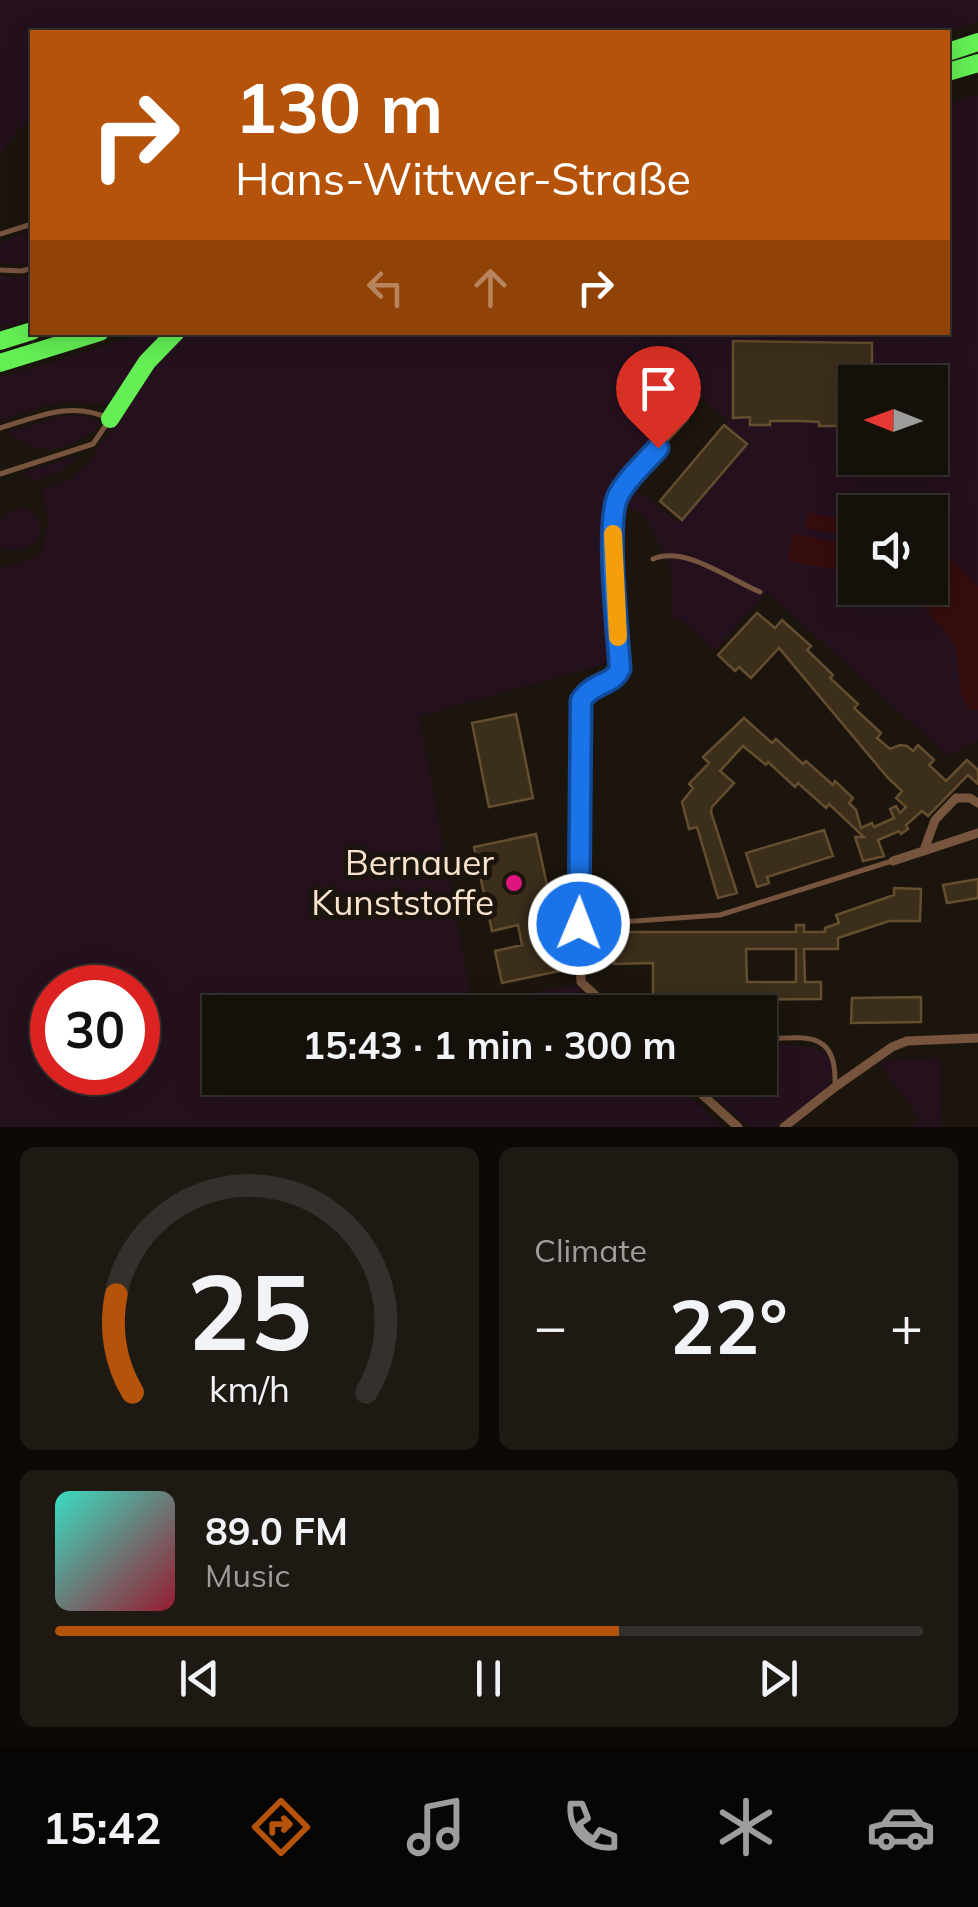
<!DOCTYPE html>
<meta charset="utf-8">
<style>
:root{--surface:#15100a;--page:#1e1913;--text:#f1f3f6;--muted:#9d9d9c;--line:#34302b;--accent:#b45309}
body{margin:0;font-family:Mulish,sans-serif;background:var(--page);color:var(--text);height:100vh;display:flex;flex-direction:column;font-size:38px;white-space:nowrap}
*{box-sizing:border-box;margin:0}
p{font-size:32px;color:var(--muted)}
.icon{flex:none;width:55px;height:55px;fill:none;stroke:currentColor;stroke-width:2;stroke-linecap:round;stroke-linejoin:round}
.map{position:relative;height:1127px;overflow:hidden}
.sheet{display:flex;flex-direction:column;gap:20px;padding:20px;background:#0c0906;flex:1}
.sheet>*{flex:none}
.top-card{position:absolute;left:30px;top:30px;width:920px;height:305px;border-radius:0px;box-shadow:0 5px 25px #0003,0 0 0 2px var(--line);background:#b45309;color:#fff;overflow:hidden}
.needle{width:65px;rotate:271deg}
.tools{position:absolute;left:838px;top:365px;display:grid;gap:20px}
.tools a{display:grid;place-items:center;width:110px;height:110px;border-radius:0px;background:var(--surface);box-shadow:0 5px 25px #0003,0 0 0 2px var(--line);font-size:50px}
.speed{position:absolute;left:30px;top:965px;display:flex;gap:20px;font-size:50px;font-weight:700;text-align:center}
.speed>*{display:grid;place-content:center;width:130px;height:130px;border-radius:50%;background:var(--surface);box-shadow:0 5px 25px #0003,0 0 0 2px var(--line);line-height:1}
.speed .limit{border:15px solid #d22;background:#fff;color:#111}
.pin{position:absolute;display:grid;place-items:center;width:85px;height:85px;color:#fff;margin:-102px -42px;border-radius:50% 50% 50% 0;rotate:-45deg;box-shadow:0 0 10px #0007}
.pin .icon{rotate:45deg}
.me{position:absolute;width:110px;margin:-55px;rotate:1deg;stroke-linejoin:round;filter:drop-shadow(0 0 8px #0008)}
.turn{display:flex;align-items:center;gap:35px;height:210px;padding:0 40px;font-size:45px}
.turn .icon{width:130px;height:130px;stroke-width:2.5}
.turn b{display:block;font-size:70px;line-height:85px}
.lanes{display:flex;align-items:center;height:95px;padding:0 40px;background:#0003;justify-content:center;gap:50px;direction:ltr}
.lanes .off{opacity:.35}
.big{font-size:75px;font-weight:700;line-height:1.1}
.sheet .tile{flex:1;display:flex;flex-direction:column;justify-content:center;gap:15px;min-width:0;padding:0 35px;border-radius:15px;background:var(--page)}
.sheet .dial{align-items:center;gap:0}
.dial svg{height:260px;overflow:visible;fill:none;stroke:var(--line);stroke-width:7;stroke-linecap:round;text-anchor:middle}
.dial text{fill:var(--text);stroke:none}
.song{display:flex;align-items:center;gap:30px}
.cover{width:120px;height:120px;border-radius:15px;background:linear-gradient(135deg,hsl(170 70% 55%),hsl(350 70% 35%))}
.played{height:10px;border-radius:5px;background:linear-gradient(90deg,var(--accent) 65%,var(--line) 65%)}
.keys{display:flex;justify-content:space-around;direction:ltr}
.heat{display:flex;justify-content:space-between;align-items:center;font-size:55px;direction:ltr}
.sheet .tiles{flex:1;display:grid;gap:20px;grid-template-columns:1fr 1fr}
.tile:last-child{grid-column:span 2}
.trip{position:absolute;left:202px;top:995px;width:575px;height:100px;border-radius:0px;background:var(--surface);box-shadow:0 5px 25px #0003,0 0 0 2px var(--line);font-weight:700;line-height:100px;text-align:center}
.tabs{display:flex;height:160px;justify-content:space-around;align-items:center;background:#080604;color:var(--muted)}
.tabs .icon{width:70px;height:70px}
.tabs .active{color:var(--accent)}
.tabs b{font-size:45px;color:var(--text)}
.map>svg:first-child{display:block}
</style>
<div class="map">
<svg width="978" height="1127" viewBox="0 0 978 1127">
<rect width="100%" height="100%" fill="#1c150d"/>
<path fill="#25111e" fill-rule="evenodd" d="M0 0H978V22L945 32H32V123L18 128 0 156Z
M978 95V586L949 556 935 547 930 549V512H855V588H915L925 607 956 646 960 690 968 709 978 711V740L948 756 767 592 714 651 682 621 672 618 671 567 645 516 623 504 634 488 679 523 747 444 724 425 727 420 691 389 608 494V569L615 661 419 716 472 1003 575 985 604 1012H220V1078H671L723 1127H0V568L42 555 48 521 43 490 66 481 88 464 160 353 184 332H948V104ZM855 382H930V458H855ZM52 988H138V1072H52Z
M32 232V263L14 265 0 262V244L12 237Z
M32 274V318L0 328V275L14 278Z
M147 333H166L113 400C97 409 75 399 56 403 37 407 18 415 0 420V378Z
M71 414 87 416 99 422V425C84 441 60 453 37 448 26 445 16 437 6 432Z
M77 456H79L59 472 36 481 22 475 23 472Z
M25 507C42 517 47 538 26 548 18 552 9 550 0 549V522L7 517 8 512Z
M760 1044H784L825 1051 831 1063V1085L776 1127H749L693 1078H760Z
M941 1058 942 1127H910L921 1119 881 1066 882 1061Z"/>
<path fill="#350d0d" d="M808 512 843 520 841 535 805 528Z
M793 534 851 545 855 542V573L788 561Z
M934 547 949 556 978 586V711L968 709 960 690 956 646 924 607 915 588H930V549Z"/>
<path fill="#3b2e1b" stroke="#654e2f" stroke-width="2.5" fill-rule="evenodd" d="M733 341 872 343V382H855V417H853V422H837V426H819V422L803 421H770V425H750V417L733 418Z
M724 425 747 444 682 520 660 501Z
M757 613 775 628 782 620 811 646 807 650 833 675 830 678 858 704 854 708 881 733 877 738 890 749 900 745 907 746 913 751 918 745 934 760 929 765 946 781 967 760 978 770V784L968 775 928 816 922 811 906 825 908 829 901 834 899 831 878 840 884 856 863 861 855 837H864L829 804 826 808 798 783 795 787 768 762 766 765 743 746 720 771 734 783 712 807 711 812 737 893 718 898 697 827 689 829 682 802 693 788 689 784 709 763 703 757 744 718 772 743 776 739 803 764 806 761 833 785 835 781 853 798 849 803 856 810 861 828 872 823 874 827 894 818 890 809 896 806 900 813 906 807 896 798 902 791 888 778 779 648 751 678 739 667 735 671 718 655Z
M516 714 533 798 489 807 472 723Z
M824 830 833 856 767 877 769 883 757 887 746 853Z
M536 834 554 918 531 923 535 942 557 938 564 970 502 983 495 951 522 945 518 925 492 931 474 847Z
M978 879V898L947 903 943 885Z
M894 888 921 889 920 921H889L838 938V949H804L805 982H821V999L685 1000 679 997 653 1000V963L614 964V932H796V925H804V932H825V928L839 923 836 915 894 895ZM746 949H796V982H747Z
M921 997V1022L851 1023 852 998Z"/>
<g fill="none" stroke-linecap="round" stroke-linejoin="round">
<path stroke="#77543d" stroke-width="5" d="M0 234 32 224
M0 270 22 271 32 268
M0 428C38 417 71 400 110 419L93 444 0 474
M653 559C685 545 730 580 760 592
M579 925 720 915 892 861
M760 1039C803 1038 837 1028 835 1084"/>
<path stroke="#77543d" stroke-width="9" d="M924 850 935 820 956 798H970L978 803
M893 861 978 833
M613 1012 581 982 579 925 581 701C591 682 612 687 621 669L613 576 615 503C627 475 664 441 685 417
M684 1078 738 1127
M784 1127 835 1087 892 1047 907 1041 978 1038"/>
<path stroke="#64ef54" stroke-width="18" d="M948 52 978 42
M948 72 978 63
M0 341 32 331
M0 363 100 332
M110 419 147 362 176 332"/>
</g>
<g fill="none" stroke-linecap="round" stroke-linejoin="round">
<defs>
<path id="route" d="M579 924 581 701C592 682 612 686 620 669 618 635 605 523 618 496 627 478 645 463 658 448"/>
</defs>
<use href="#route" stroke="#114b97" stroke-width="25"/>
<use href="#route" stroke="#1a73e8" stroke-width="18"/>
<path stroke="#f59e0b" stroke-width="18" d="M613 534 618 637"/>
</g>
<circle fill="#de157f" stroke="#1c150d" stroke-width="4" cx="514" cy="883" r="10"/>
<g text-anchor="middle" stroke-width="10" stroke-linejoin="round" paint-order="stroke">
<g font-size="35" fill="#fae3cd" stroke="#1c150d" text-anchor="end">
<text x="494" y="875">Bernauer<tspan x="494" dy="40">Kunststoffe</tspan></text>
</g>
</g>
</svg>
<div class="tools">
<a><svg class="needle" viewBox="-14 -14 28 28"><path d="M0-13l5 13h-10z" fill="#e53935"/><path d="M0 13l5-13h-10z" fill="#9d9d9c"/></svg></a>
<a><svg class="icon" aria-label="sound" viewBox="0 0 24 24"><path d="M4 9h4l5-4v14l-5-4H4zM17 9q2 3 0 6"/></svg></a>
</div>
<div class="speed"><div class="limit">30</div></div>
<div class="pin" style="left:658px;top:448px;background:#d93025"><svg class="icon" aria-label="arrive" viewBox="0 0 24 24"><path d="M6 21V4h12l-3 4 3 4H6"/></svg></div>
<svg class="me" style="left:579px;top:924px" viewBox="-20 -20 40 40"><circle r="17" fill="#1a73e8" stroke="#fff" stroke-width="3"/><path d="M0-11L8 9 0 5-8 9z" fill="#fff"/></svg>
<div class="trip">15:43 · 1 min · 300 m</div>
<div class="top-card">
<div class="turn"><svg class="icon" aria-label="right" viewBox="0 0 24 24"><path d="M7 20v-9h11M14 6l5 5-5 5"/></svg><div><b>130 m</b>Hans-Wittwer-Straße</div></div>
<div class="lanes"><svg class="icon off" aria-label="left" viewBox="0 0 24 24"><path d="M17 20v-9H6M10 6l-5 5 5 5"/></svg><svg class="icon off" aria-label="ahead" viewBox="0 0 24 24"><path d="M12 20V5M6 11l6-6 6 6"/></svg><svg class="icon" aria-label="right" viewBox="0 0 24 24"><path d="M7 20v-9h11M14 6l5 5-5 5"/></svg></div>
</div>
</div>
<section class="sheet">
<div class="tiles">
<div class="tile dial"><svg viewBox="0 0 100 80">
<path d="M14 69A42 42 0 1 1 86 69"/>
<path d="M14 69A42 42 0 0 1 9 39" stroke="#b45309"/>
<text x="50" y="56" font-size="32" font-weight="700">25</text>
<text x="50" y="72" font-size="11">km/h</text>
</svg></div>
<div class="tile"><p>Climate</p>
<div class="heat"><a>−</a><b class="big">22°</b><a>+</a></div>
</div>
<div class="tile">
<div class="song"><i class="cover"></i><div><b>89.0 FM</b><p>Music</p></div></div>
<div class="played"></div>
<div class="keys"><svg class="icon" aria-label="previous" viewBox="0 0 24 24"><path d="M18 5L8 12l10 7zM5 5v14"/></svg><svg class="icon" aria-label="pause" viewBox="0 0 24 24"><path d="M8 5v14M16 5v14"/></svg><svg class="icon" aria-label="next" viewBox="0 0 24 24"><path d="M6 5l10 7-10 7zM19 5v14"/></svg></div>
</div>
</div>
</section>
<nav class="tabs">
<b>15:42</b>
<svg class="icon active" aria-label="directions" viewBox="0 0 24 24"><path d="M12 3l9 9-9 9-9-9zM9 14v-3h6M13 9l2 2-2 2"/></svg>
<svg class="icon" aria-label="music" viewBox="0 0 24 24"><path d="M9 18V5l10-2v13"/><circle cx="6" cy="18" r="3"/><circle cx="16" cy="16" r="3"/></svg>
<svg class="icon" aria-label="phone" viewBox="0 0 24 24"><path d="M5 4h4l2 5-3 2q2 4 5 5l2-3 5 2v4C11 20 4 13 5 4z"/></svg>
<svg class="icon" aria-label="climate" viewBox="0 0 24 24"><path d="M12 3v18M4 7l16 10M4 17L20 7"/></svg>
<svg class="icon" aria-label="car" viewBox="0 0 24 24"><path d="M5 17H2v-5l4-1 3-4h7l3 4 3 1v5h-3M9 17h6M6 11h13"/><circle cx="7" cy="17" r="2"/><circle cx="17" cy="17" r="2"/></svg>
</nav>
